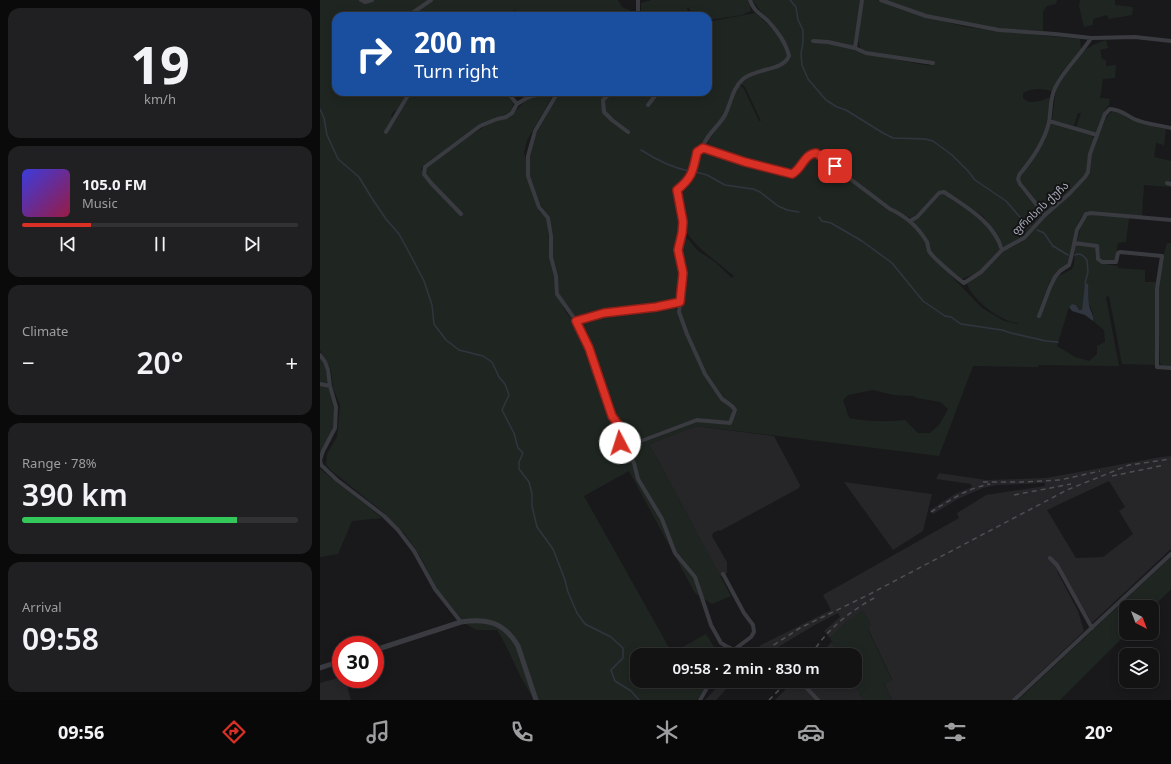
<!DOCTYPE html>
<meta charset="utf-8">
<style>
:root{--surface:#131314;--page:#202022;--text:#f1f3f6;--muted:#9d9ea0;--line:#323234;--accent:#d93025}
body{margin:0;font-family:"Noto Sans","Noto Sans Georgian",sans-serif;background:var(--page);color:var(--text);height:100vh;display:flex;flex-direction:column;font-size:15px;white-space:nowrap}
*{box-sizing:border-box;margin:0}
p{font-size:13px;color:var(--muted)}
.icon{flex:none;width:22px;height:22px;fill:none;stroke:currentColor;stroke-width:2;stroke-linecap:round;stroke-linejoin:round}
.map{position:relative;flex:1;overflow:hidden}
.side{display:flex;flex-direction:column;gap:8px;padding:8px;background:#0a0a0b;width:320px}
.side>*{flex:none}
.guide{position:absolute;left:12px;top:12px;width:380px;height:84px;border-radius:12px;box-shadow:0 2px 10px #0003,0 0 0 1px var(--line);background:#1a4fa0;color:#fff;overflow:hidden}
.needle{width:26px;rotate:138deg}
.tools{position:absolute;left:799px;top:600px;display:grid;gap:8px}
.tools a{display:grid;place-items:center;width:40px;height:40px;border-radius:8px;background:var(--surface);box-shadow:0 2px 10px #0003,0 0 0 1px var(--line);font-size:20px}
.speed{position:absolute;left:12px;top:636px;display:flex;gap:8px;font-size:20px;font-weight:700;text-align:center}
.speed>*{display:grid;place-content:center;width:52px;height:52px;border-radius:50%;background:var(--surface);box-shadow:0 2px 10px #0003,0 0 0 1px var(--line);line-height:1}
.speed .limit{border:6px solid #d22;background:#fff;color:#111}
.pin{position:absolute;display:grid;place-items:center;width:34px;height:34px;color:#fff;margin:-17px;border-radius:8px;box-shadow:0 2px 6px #0006}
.me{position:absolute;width:44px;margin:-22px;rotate:355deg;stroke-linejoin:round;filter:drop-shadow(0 0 3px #0008)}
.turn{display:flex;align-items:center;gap:14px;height:84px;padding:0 16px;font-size:18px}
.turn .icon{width:52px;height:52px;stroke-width:2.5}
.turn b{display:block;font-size:28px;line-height:34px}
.big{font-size:30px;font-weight:600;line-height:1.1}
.side .tile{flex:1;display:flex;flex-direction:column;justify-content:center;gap:6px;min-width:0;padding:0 14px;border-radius:12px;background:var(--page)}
.side .dial{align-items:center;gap:0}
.dial b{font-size:52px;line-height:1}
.song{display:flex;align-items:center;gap:12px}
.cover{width:48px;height:48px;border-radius:6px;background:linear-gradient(135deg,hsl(240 70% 55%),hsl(340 70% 35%))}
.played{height:4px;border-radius:2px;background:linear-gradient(90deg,var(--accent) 25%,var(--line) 25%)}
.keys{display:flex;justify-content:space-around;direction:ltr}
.heat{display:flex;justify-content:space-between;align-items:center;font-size:22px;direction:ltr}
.charge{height:6px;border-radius:3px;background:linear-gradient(90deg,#34c759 78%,var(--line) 0)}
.trip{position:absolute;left:310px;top:648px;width:232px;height:40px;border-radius:12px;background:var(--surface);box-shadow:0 2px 10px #0003,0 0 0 1px var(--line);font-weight:600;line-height:40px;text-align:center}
.menu{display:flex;height:64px;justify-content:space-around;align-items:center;background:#080808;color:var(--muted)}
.menu .icon{width:28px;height:28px}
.menu .selected{color:var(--accent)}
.menu b{font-size:18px;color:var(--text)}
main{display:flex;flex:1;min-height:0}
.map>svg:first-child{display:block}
</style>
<main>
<section class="side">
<div class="tile dial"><b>19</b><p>km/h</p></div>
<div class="tile">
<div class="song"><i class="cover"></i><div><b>105.0 FM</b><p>Music</p></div></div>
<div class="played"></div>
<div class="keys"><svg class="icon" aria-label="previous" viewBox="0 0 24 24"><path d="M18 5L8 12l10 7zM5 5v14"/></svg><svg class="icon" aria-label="pause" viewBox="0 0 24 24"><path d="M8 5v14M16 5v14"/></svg><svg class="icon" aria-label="next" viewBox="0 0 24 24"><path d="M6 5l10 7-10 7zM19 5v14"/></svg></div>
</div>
<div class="tile"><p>Climate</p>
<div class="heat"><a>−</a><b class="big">20°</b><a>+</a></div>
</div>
<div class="tile"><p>Range · 78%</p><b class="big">390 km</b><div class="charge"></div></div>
<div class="tile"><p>Arrival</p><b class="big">09:58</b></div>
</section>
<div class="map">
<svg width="851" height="700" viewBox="0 0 851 700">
<rect width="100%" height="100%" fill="#19191b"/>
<path fill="#262528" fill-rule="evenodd" d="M376 426 454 436 480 485 479 488 400 531 399 530 393 533 392 536 407 562V573L400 576 329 444Z
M851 456V549L772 623 740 569 737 571 758 611 764 631 691 700H572L564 683 572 679 548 629 527 621 510 638 504 631 520 617 518 613 493 626 445 655H429L441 645 511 610 503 595 639 518 637 513 666 495 725 486V483L677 485 663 488 638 499 613 514 610 510 635 494 652 487 651 484 616 479 619 473 666 480 726 478 841 457ZM789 481 805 507 799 511 813 534 783 557 756 558 727 510Z
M524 482 612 494 603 531 573 550Z
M512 642 519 655H499Z
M21 677V679H25L31 700H0V683Z
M403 681H414L396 700H385Z
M474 681H533L543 700H455Z"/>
<path fill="#1f2621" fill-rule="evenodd" d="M0 0H109L86 16H16V92H88L76 111H74L71 115 72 119 64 133 67 134 92 92H185L193 103C194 113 184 115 176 117L101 168 103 175 112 183 105 172V169L144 140 165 126 192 115 205 101 213 97 229 96 232 97 207 140 204 153 207 162 206 175 219 211 227 220 230 254 234 271 236 294 247 314 257 325 267 348 292 420C294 423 297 426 299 428 304 439 292 440 303 454L314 446 378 421 410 425 417 411 413 403C395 403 365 330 361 313 359 303 364 284 364 273 365 258 357 254 364 238L369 240 377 250 395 262 412 278 414 276C398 262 374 247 365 229 361 222 360 200 359 192L371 179 379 153 384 150 421 165 424 163 471 175C479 167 487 154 499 157L589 222C598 231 606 240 609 253L662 308 684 321 698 324V323C681 322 653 300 647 284L684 251 702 242 726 216 765 179 770 172 772 154 778 135 788 115 793 111 799 112 813 121 846 129 844 145 836 143 834 157 851 161V187L824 185 822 216 772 211 765 212 760 219 754 234 749 260 746 265 737 272 729 283 717 315 720 316 731 287 737 277 752 269 754 265 755 245 773 246 776 249C772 264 786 264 798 266V268L825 270V282H837L836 365 802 364 789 296 786 297 799 366 719 365 718 367 653 366 619 456 377 426 329 444 411 596 392 604 375 593 309 471 264 496 352 653 386 634 399 655H317V681H389L377 700H215C199 679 191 652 177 630H156L146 624 117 589 101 558 85 534 63 512 13 472 6 465 7 454 17 437 20 405 13 388 11 370 0 350ZM765 284 769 289V304L773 313V321L784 330 785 342 777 346V354L769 361 755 357 737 346 749 307 752 304 756 305 759 310H762ZM553 390 574 395 593 396 597 398 620 402 628 409 619 425 610 433H598L585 420C566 422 548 422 529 418L523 400 528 395Z
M113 0H298L302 7 314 12 311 16H198L196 10 192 11 194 16H91Z
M332 0H428L431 11 422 15 388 20V16H374L368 7 367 9 371 16H321V3Z
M432 0H541L534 44 533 46 508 43 535 49 546 54 610 66V63L545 51 540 48 538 40 543 0H557L606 17 646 27 677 31 760 39 761 49 741 73 731 91C724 88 710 88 703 93V98C710 106 722 100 731 97L727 121 721 142 696 176C696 193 720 201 721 217L703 237 684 247 663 216 622 191C609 196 604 211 591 218L571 209 497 152C487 149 479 166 473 173L421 159 387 148 389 140 407 114 412 96 420 85 424 89 439 121H441L425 87 421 84C434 68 461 73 471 57L468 46Z
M566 0H737L736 4 727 6 723 12V31L682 29 606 15Z
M760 0H795V5L813 7 812 15 789 19 787 15 773 19V25L764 27 759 6Z
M435 13C443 20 474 47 466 59 465 61 463 62 461 63L419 81 410 96 404 114 376 151 370 175 365 182 356 188 354 194 361 219V229L356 249 362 272 359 296 357 300 341 304 257 319 239 294 238 275 233 257V236L229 217 221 205 210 176V156L215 136 240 92H288L283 96 282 102 285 100 293 92H337L329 106 340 92H388V22Z
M786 40 788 48 780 50 782 59 786 60V66L796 65 795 78 783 79 780 98 790 99 789 105 785 110 777 131 774 133 756 127 761 113H758L754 126 732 120 736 89 749 69 765 50 773 45Z
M731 124 772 136 774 138 766 172C756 188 740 200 726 213L724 212 702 185 700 179 701 175 724 142 729 125Z
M622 194H624L659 218 676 237 679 243V250L659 272 642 279H639L611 252 592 221 618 197Z
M771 214 809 218 806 242 798 243 795 261 781 260 779 259V248L758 243 757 241 763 220 766 215Z
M847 243H851V366H842L840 363C839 323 835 281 847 243Z
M352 304 358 312 381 369 412 408V414L408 422 378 418 312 442 304 448 303 447 301 442 304 430 294 416 258 322 286 314Z
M0 359C10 372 18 412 12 429 9 437 3 445 0 454Z
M0 469 62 518 32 521 18 554 0 557Z
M851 557V589L832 608 806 607 807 633 740 700H698Z
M543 610 551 624 548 630 572 680 564 684 572 700H543L533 681H535V655H519L510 638 527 621Z"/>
<path fill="#30363f" d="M765 283 768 284C769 291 768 298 769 305 770 311 774 315 773 321L765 315 752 311 749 307 752 304 756 305 759 310H762Z"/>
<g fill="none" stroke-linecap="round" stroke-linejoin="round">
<path stroke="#30363f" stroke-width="1.5" d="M470 0 476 7 478 20 483 30V42L481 54 482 65 488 79 506 100 517 107 526 110 563 133 573 138 605 139 613 141 632 155 648 171 655 180 686 201 699 216 710 226
M0 109 4 118 7 135 18 159 39 177 53 200 66 219 79 234 91 256 104 281 112 305 114 324 126 340 139 350 163 356 172 362 179 377 185 384 189 395 182 410 194 433 198 448 203 453 199 462V469L209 482 212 494V506L217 527 233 549 245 580 248 592 257 613 265 624 291 637 303 648V658L291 670 295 681 311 691 319 700
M321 150C335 159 354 168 369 171
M376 172 387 175 405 185 433 189 440 192 458 206 467 210 479 212
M499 217 502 221 511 223 542 241 572 263 603 301 625 316 631 317 641 324 682 330 691 333 726 341 738 342
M717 230 724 233 733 246 748 255
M755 255C760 252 764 256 767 260L768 272 765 283"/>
<path stroke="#3a3b40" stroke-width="4" d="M41 0 45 2 52 0
M318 0V16
M542 0 535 48 546 53 613 63
M561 0 606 16 679 30 735 34 771 38 815 37 851 41
M88 16 111 0
M493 41 508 42 535 48
M187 92 197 104
M238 92 215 131 208 156V176L219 207 228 218 231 236V257L236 276 237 294 259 325 269 348 292 416 302 430 300 443 303 450 310 456 314 463 318 479 342 519 355 553 375 577 391 625 401 643 406 646 414 650
M291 92 283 100 284 112 292 120 308 132
M328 105 338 92
M729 121 777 135
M66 132 90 92
M383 148 425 162 472 174C482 169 484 154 496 153L570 209C586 216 598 227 607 242 608 245 608 248 609 251 612 257 638 279 644 283L661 272 682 250 704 238 725 215 750 193 765 177 768 172 770 154 777 135 785 114 790 109C800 109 806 115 814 119 825 124 839 125 851 128
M383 148C384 137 400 125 405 115 411 103 412 89 423 79 436 68 463 71 469 56 466 42 457 31 448 21 440 13 434 12 430 0
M847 183 851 184
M141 214 111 183 104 174 105 167 160 126 177 119 186 117 192 113 197 104 205 99 212 96 230 93 235 96
M725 215 700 184 698 179 699 175C712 159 724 143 729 122 731 111 730 98 735 88 744 69 760 56 771 38
M590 221 597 217 619 193 624 192C646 207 674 222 682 250
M754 243 777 246 778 259 782 262H796L798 253 800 252 842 256 837 289V367L851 368
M719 316 730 287 735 277 740 271 749 265 751 258 757 230 766 214 771 213 851 220
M256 321 284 313 336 307 360 301
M0 355 5 362 8 370 10 386 16 407 15 428 3 451 0 460 1 465 17 480 64 516 78 530 94 551 115 589 141 622
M0 384 10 386
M303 450 313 444 377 420 410 423 415 410 412 406 402 399 385 374 367 334 359 312 363 273 358 250 363 233V222L357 190C373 177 373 170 377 152L383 148
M730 558 737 565 772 628
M403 574 424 613 433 625 434 632 431 637 407 655
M482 683 498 700
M380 700 391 681
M694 700 851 554"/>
<path stroke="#3a3b40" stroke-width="5" d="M55 650 141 622C167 618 184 622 198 646L216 700
M0 668 21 661"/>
<path stroke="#4e4e55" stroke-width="1.5" stroke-dasharray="5 4" stroke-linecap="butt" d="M792 476 845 465
M663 482H701L740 480 780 471
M694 495 751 484
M611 512C630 500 648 488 670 484
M446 650 480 628 548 595 747 490 809 465 851 459
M491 655C506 630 530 611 556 597
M449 700 468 681"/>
</g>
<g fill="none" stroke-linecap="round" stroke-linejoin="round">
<defs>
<path id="route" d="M300 443 302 430 292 416 269 348 256 321 284 313 336 307 360 302 363 273 358 250 362 233 363 222 357 190C373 177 373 170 377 152L383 148 425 162 472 174C482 169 484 154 496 153L515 166"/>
</defs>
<use href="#route" stroke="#8d1f18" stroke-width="10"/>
<use href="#route" stroke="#d93025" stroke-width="7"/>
</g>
<g text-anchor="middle" stroke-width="4" stroke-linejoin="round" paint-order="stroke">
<g font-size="11" fill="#acafba" stroke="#141416">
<text transform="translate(720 208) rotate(-43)" y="4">ფრისის ქუჩა</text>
</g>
</g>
</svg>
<div class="tools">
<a><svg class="needle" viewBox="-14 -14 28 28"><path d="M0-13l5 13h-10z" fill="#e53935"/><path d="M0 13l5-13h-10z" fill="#9d9ea0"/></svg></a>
<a><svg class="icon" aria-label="layers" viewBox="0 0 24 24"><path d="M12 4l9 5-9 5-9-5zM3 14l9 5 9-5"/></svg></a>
</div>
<div class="speed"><div class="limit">30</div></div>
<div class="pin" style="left:515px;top:166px;background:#d93025"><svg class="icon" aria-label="arrive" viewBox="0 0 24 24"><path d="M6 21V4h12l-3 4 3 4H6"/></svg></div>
<svg class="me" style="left:300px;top:443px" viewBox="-20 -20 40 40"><circle r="19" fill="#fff"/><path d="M0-13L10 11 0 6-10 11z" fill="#d93025"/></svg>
<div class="trip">09:58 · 2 min · 830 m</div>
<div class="guide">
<div class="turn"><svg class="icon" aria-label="right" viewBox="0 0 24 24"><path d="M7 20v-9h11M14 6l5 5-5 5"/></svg><div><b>200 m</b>Turn right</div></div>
</div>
</div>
</main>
<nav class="menu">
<b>09:56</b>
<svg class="icon selected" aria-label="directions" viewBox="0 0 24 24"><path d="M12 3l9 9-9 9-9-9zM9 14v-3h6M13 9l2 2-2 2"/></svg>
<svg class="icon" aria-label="music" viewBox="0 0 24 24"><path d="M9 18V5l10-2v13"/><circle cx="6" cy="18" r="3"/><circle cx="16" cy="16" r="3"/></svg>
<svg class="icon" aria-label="phone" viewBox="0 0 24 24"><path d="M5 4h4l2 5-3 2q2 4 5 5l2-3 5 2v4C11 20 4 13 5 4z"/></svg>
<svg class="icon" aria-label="climate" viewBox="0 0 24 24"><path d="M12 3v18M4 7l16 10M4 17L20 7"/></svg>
<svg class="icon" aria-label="car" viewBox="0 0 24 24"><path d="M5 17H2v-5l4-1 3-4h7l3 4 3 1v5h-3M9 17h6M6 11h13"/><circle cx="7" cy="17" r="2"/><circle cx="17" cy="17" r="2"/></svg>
<svg class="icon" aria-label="filters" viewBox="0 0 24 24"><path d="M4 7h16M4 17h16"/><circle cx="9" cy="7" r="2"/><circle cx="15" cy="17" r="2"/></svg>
<b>20°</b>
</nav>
